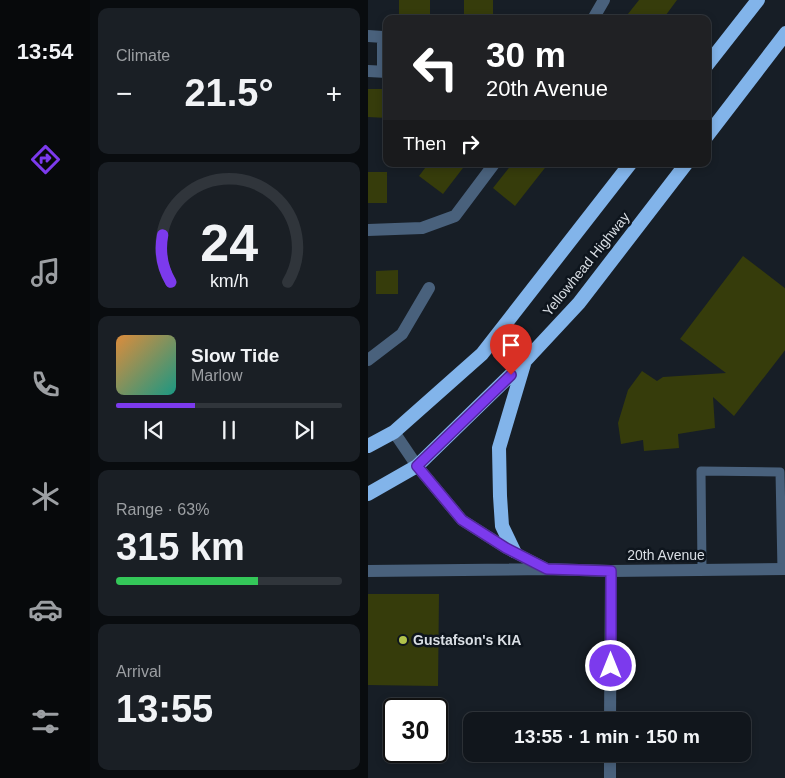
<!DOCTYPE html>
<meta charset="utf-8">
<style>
:root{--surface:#11161c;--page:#1a1f25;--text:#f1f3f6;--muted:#9c9fa3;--line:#30353b;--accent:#7c3aed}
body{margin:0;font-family:Helvetica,sans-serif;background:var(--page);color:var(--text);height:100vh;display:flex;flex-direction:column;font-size:19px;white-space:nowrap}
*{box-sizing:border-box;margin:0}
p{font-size:16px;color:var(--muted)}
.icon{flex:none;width:28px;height:28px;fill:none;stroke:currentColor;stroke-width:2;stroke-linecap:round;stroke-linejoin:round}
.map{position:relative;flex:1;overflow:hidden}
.sheet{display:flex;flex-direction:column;gap:8px;padding:8px;background:#090c0f;width:278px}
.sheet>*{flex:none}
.banner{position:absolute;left:15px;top:15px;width:328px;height:152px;border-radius:10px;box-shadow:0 2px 8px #0003,0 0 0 1px var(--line);background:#202124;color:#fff;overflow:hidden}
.speed{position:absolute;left:15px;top:698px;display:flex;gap:10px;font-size:25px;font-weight:700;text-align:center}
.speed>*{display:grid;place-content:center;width:65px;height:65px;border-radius:50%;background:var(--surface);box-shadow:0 2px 8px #0003,0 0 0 1px var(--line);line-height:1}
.speed .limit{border:2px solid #111;border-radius:8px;background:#fff;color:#111}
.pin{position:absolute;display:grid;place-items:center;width:42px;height:42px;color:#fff;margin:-51px -21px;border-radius:50% 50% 50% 0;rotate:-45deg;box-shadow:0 0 5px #0007}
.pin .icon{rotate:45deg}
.me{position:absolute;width:55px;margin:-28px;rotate:0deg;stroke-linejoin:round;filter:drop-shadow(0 0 4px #0008)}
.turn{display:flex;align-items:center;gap:18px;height:105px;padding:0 20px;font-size:22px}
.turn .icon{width:65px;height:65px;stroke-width:2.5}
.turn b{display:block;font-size:35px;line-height:42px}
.then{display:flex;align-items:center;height:48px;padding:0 20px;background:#0003;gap:10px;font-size:19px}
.big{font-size:38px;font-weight:700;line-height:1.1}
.sheet .widget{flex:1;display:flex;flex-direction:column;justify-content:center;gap:8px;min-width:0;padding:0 18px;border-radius:10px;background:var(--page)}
.sheet .dial{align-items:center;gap:0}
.dial svg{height:130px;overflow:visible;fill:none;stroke:var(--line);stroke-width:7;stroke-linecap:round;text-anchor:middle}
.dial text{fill:var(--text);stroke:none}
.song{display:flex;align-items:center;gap:15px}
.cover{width:60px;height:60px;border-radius:8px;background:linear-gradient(135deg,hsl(30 70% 55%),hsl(170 70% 35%))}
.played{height:5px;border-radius:2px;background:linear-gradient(90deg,var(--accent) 35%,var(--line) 35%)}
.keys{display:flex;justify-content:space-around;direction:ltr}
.heat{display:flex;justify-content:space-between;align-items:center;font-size:28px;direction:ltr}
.charge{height:8px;border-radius:4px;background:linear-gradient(90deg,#34c759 63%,var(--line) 0)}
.trip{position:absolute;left:95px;top:712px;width:288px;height:50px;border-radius:10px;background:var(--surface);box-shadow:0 2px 8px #0003,0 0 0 1px var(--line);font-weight:700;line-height:50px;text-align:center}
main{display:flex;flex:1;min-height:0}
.menu{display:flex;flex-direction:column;width:90px;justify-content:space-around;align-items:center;background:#07090b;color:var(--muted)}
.menu .icon{width:35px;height:35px}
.menu .current{color:var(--accent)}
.menu b{font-size:22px;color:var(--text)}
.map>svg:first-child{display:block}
</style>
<main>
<nav class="menu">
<b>13:54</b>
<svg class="icon current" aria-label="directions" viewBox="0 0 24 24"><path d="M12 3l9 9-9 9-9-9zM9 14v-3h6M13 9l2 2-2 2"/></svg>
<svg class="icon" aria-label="music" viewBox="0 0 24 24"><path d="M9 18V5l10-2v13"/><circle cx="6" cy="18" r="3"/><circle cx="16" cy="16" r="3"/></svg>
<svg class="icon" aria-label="phone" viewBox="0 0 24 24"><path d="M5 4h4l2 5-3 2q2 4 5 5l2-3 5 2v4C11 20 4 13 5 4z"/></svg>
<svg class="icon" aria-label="climate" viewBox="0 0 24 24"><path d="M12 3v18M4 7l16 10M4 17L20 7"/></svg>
<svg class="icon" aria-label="car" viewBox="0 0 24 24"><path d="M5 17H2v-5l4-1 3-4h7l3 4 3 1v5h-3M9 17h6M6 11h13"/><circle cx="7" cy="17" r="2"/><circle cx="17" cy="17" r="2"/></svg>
<svg class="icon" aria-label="filters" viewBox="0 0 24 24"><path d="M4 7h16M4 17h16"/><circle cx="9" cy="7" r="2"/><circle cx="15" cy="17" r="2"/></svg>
</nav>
<section class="sheet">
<div class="widget"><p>Climate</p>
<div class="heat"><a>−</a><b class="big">21.5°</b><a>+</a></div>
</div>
<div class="widget dial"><svg viewBox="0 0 100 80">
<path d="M14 69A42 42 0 1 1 86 69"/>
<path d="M14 69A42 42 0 0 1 9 40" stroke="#7c3aed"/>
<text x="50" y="56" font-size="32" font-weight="700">24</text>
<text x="50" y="72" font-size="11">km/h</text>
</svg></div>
<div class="widget">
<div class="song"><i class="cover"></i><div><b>Slow Tide</b><p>Marlow</p></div></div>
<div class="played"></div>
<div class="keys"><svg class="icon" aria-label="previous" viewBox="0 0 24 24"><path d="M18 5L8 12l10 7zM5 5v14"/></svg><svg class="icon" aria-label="pause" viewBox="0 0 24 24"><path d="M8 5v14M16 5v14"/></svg><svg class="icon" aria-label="next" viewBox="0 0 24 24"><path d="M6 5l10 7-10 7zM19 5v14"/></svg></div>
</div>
<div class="widget"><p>Range · 63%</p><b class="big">315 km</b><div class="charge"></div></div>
<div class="widget"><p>Arrival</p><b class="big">13:55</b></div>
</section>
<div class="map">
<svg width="418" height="778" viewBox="0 0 418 778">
<rect width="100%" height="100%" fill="#171e26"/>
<path fill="#363c0b" d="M31 0H62V19H31Z
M96 0H125V19H96Z
M271 0H309L295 19H256Z
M0 89H19V118L0 117Z
M60 164H98L75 194 51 176Z
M144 164H180L147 206 125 188Z
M0 172H19V203H0Z
M375 256 418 289V349L366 416 345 397 347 428 310 434 311 448 276 451 275 440 253 444 250 423 260 390 274 371 289 381 295 377 358 373 312 339Z
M30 270V294H8V271Z
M0 594H71L70 686 0 685Z"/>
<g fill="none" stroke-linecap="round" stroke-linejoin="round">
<path stroke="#49617c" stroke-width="9" d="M334 570 333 471 412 472 414 570"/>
<path stroke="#49617c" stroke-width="12" d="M225 19 236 0
M0 36 15 37V72
M0 71 19 72
M0 230 54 228 87 216 126 164
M0 360 34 334 61 288
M242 721 243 571
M242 778V754"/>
<path stroke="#49617c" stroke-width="12" d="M26 432 49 466 94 520 138 548 177 568
M0 571 179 569 243 571 418 569"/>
<path stroke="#82b4ea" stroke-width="14" d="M339 65 390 0
M339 136 418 33
M0 446 26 432 114 354 262 164
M0 494 49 466 156 362 211 303 318 164
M146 551 134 526 132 496 131 448 156 364"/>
</g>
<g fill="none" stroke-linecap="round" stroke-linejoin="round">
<defs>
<path id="route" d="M143 375 49 466 94 520 138 548 179 569 243 571V666"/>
</defs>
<use href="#route" stroke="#51269a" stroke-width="12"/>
<use href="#route" stroke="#7c3aed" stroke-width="9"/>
</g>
<circle fill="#b2c34c" stroke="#0e151d" stroke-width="2" cx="35" cy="640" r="5"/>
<g text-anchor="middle" stroke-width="5" stroke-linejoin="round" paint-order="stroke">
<g font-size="14" fill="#d9dee4" stroke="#0e151d">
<text transform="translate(218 264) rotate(-51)" y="5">Yellowhead Highway</text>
<text x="298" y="560">20th Avenue</text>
</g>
<g font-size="14" font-weight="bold" fill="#d9dee4" stroke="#0e151d" text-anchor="start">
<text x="45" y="645">Gustafson's KIA</text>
</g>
</g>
</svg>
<div class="speed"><div class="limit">30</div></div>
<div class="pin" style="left:143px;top:375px;background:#d93025"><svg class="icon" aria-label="arrive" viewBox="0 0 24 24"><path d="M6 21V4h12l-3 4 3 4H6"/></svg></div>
<svg class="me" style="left:243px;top:666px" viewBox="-20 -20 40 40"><circle r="17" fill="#7c3aed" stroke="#fff" stroke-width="3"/><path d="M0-11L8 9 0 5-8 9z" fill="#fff"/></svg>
<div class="trip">13:55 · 1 min · 150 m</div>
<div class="banner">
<div class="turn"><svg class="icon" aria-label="left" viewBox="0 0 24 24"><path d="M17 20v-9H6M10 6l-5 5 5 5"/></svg><div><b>30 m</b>20th Avenue</div></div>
<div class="then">Then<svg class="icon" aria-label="right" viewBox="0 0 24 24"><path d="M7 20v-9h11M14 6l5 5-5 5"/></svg></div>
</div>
</div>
</main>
